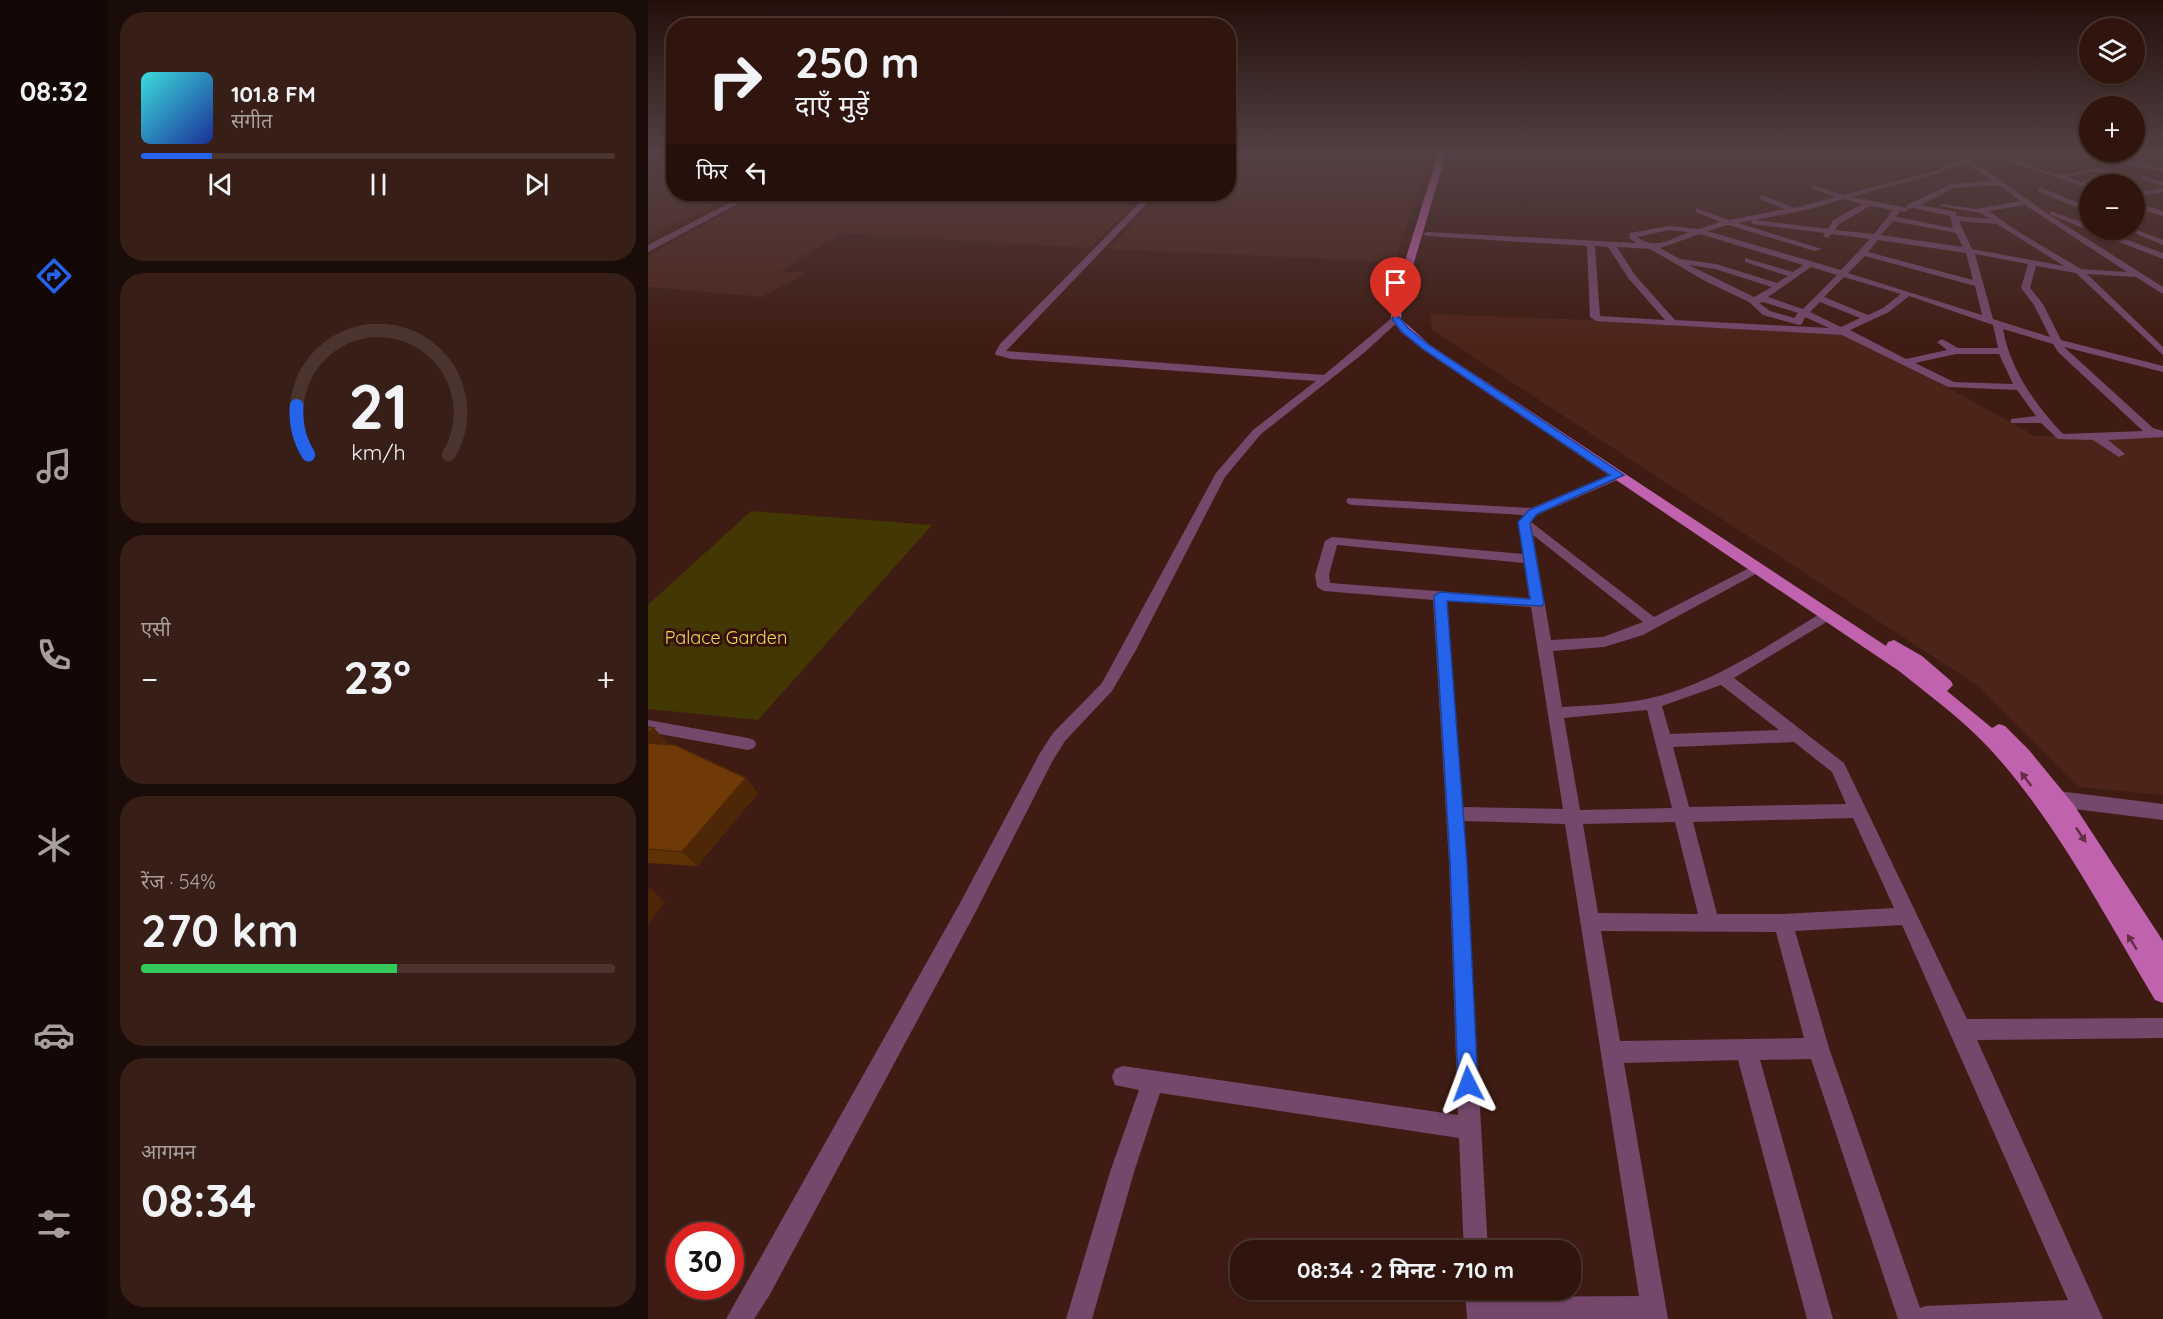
<!DOCTYPE html>
<html lang="hi">
<meta charset="utf-8">
<style>
:root{--surface:#2f150e;--page:#371e17;--text:#f1f3f6;--muted:#a79f9e;--line:#4a342e;--accent:#2563eb}
body{margin:0;font-family:Quicksand,"Noto Sans Devanagari",sans-serif;background:var(--page);color:var(--text);height:100vh;display:flex;flex-direction:column;font-size:22px;white-space:nowrap}
*{box-sizing:border-box;margin:0}
p{font-size:20px;color:var(--muted)}
.icon{flex:none;width:33px;height:33px;fill:none;stroke:currentColor;stroke-width:2;stroke-linecap:round;stroke-linejoin:round}
.map{position:relative;flex:1;overflow:hidden}
.drawer{display:flex;flex-direction:column;gap:12px;padding:12px;background:#1a0c08;width:540px}
.drawer>*{flex:none}
.top-card{position:absolute;left:18px;top:18px;width:570px;height:183px;border-radius:24px;box-shadow:0 2px 4px #0004,0 0 0 2px var(--line);background:#2f150e;color:var(--text);overflow:hidden}
.buttons{position:absolute;left:1431px;top:18px;display:grid;gap:12px}
.buttons a{display:grid;place-items:center;width:66px;height:66px;border-radius:50%;background:var(--surface);box-shadow:0 2px 4px #0004,0 0 0 2px var(--line);font-size:30px}
.speed{position:absolute;left:18px;top:1222px;display:flex;gap:12px;font-size:30px;font-weight:700;text-align:center}
.speed>*{display:grid;place-content:center;width:78px;height:78px;border-radius:50%;background:var(--surface);box-shadow:0 2px 4px #0004,0 0 0 2px var(--line);line-height:1}
.speed .limit{border:9px solid #d22;background:#fff;color:#111}
.pin{position:absolute;display:grid;place-items:center;width:51px;height:51px;color:#fff;margin:-62px -26px;border-radius:50% 50% 50% 0;rotate:-45deg;box-shadow:0 0 6px #0007}
.pin .icon{rotate:45deg}
.me{position:absolute;width:66px;margin:-33px;rotate:357deg;stroke-linejoin:round;filter:drop-shadow(0 0 4px #0008)}
.turn{display:flex;align-items:center;gap:21px;height:126px;padding:0 30px;font-size:27px}
.turn .icon{width:78px;height:78px;stroke-width:2.5}
.turn b{display:block;font-size:42px;line-height:51px}
.then{display:flex;align-items:center;height:57px;padding:0 30px;background:#0003;gap:12px;font-size:22px}
.big{font-size:45px;font-weight:700;line-height:1.1}
.drawer .card{flex:1;display:flex;flex-direction:column;justify-content:center;gap:9px;min-width:0;padding:0 21px;border-radius:24px;background:var(--page)}
.drawer .dial{align-items:center;gap:0}
.dial svg{height:156px;overflow:visible;fill:none;stroke:var(--line);stroke-width:7;stroke-linecap:round;text-anchor:middle}
.dial text{fill:var(--text);stroke:none}
.song{display:flex;align-items:center;gap:18px}
.cover{width:72px;height:72px;border-radius:9px;background:linear-gradient(135deg,hsl(180 70% 55%),hsl(230 70% 35%))}
.played{height:6px;border-radius:3px;background:linear-gradient(90deg,var(--accent) 15%,var(--line) 15%)}
.keys{display:flex;justify-content:space-around;direction:ltr}
.heat{display:flex;justify-content:space-between;align-items:center;font-size:33px;direction:ltr}
.charge{height:9px;border-radius:4px;background:linear-gradient(90deg,#34c759 54%,var(--line) 0)}
.trip{position:absolute;left:582px;top:1240px;width:351px;height:60px;border-radius:24px;background:var(--surface);box-shadow:0 2px 4px #0004,0 0 0 2px var(--line);font-weight:700;line-height:60px;text-align:center}
main{display:flex;flex:1;min-height:0}
.menu{display:flex;flex-direction:column;width:108px;justify-content:space-around;align-items:center;background:#130806;color:var(--muted)}
.menu .icon{width:42px;height:42px}
.menu .current{color:var(--accent)}
.menu b{font-size:27px;color:var(--text)}
.map>svg:first-child{display:block}
</style>
<main>
<nav class="menu">
<b>08:32</b>
<svg class="icon current" aria-label="directions" viewBox="0 0 24 24"><path d="M12 3l9 9-9 9-9-9zM9 14v-3h6M13 9l2 2-2 2"/></svg>
<svg class="icon" aria-label="music" viewBox="0 0 24 24"><path d="M9 18V5l10-2v13"/><circle cx="6" cy="18" r="3"/><circle cx="16" cy="16" r="3"/></svg>
<svg class="icon" aria-label="phone" viewBox="0 0 24 24"><path d="M5 4h4l2 5-3 2q2 4 5 5l2-3 5 2v4C11 20 4 13 5 4z"/></svg>
<svg class="icon" aria-label="climate" viewBox="0 0 24 24"><path d="M12 3v18M4 7l16 10M4 17L20 7"/></svg>
<svg class="icon" aria-label="car" viewBox="0 0 24 24"><path d="M5 17H2v-5l4-1 3-4h7l3 4 3 1v5h-3M9 17h6M6 11h13"/><circle cx="7" cy="17" r="2"/><circle cx="17" cy="17" r="2"/></svg>
<svg class="icon" aria-label="filters" viewBox="0 0 24 24"><path d="M4 7h16M4 17h16"/><circle cx="9" cy="7" r="2"/><circle cx="15" cy="17" r="2"/></svg>
</nav>
<section class="drawer">
<div class="card">
<div class="song"><i class="cover"></i><div><b>101.8 FM</b><p>संगीत</p></div></div>
<div class="played"></div>
<div class="keys"><svg class="icon" aria-label="previous" viewBox="0 0 24 24"><path d="M18 5L8 12l10 7zM5 5v14"/></svg><svg class="icon" aria-label="pause" viewBox="0 0 24 24"><path d="M8 5v14M16 5v14"/></svg><svg class="icon" aria-label="next" viewBox="0 0 24 24"><path d="M6 5l10 7-10 7zM19 5v14"/></svg></div>
</div>
<div class="card dial"><svg viewBox="0 0 100 80">
<path d="M14 69A42 42 0 1 1 86 69"/>
<path d="M14 69A42 42 0 0 1 8 44" stroke="#2563eb"/>
<text x="50" y="56" font-size="32" font-weight="700">21</text>
<text x="50" y="72" font-size="11">km/h</text>
</svg></div>
<div class="card"><p>एसी</p>
<div class="heat"><a>−</a><b class="big">23°</b><a>+</a></div>
</div>
<div class="card"><p>रेंज · 54%</p><b class="big">270 km</b><div class="charge"></div></div>
<div class="card"><p>आगमन</p><b class="big">08:34</b></div>
</section>
<div class="map">
<svg width="1515" height="1319" viewBox="0 0 1515 1319">
<rect width="100%" height="100%" fill="#3f1c13"/>
<path fill="#4d241a" d="M581 154H784L746 262 461 249 501 206 513 204 516 200 517 197 511 196 513 194H580Z
M0 169 25 170 26 194H87L0 238Z
M111 194H499L481 199 478 202 482 208 442 248 192 233 132 272H160L114 297 0 287V256Z
M782 314 1194 329 1387 436 1515 434V795L1432 787 1327 684 784 330Z"/>
<path fill="#433703" d="M218 194H255L239 204 204 203Z
M103 511 284 525 110 720 0 709V605Z"/>
<g fill="none" stroke-linecap="round" stroke-linejoin="round">
<path fill="#75476b" fill-rule="evenodd" d="M1340 154C1364 154 1385 170 1409 174 1433 177 1444 158 1474 176L1441 184 1442 189ZM1446 171 1461 176 1433 182 1418 177Z
M1430 154H1445L1515 168V172Z
M1505 154H1515V158L1506 155Z
M1311 156 1338 170 1400 214 1515 287V294L1488 277 1439 274 1515 347V355L1428 273 1388 266 1382 288 1395 304 1413 340 1515 366V372L1416 347 1505 428 1515 431V437L1460 440 1477 454 1471 457 1445 440 1410 439 1393 423H1363V419L1388 416 1369 390 1300 387 1194 335 948 321 942 317 939 246 779 236 775 234 779 232 988 243 981 238 982 233 1021 226 1051 229 1072 222 1048 212V208L1081 220 1137 209 1111 199 1114 195 1146 208 1188 197 1164 189V185L1196 195 1293 169 1295 164 1312 161 1308 158ZM1318 164 1345 181 1303 184 1259 205V208L1203 197 1295 172 1300 167ZM1351 185 1372 201 1328 209 1295 204 1291 206 1333 213 1341 219 1309 216 1308 212 1272 205 1307 188ZM1195 199 1214 204 1185 220 1180 229 1107 220 1162 209ZM1377 205 1479 272 1433 269 1369 231 1341 211ZM1222 206 1245 210 1226 234 1187 230 1191 224ZM1265 208 1302 216 1305 228 1248 217 1252 211 1257 212 1260 209ZM1106 220 1103 222 1104 224 1177 233 1175 236 1179 238 1184 234 1222 239 1193 270 1059 231 1080 225 1167 251 1174 249 1090 223ZM1245 221 1308 233 1315 247 1233 235ZM1311 221 1349 224 1416 266 1324 249ZM1021 230 1041 232C1020 240 1009 250 989 237ZM1052 234 1155 265 1145 272 1097 258V262L1140 276 1129 283 1068 264 1032 259 1012 248ZM1230 240 1318 253 1325 280 1220 252ZM947 246 960 247 981 279 1017 320 952 316ZM969 247 1002 249 1057 281 1101 302 1115 315 1151 325 1154 324 1157 317 1181 328 1027 320 987 275ZM1327 254 1380 264 1373 288 1386 305 1402 337 1345 319ZM1217 256 1327 286 1334 315 1200 273ZM1041 265 1067 269 1124 287 1106 297ZM1163 267 1189 275 1155 309 1120 297ZM1196 277 1253 294 1235 308 1220 315 1176 297ZM1261 296 1345 325 1350 348H1310L1294 339 1289 342 1299 350 1258 359 1202 330 1241 312ZM1115 302 1150 313 1146 318 1122 311 1111 303ZM1172 302 1212 318 1193 327 1162 312ZM1355 329 1405 344 1410 352 1495 431 1416 434 1413 432C1385 402 1362 368 1355 329ZM1308 354H1351L1365 384 1306 382 1267 363Z
M1495 176 1515 182V186L1493 179Z
M1392 187 1442 208V213L1389 191Z
M1515 188V192L1486 197V193Z
M500 194H508L358 351 676 375 745 317 753 319 717 352 613 434 577 477 488 650 464 691 417 741 404 762 325 917 121 1296 106 1319H78L311 905 392 753 405 733 454 683 568 473 605 430 668 381 363 359 348 355 347 353 352 344Z
M1486 202 1515 211V216L1486 207Z
M1402 211 1442 225V230H1452L1515 253V259L1402 215Z
M1486 229 1515 240V245L1479 230Z
M970 471 976 475 974 478 889 515 883 522 1006 617 1105 566 1110 565 1117 569 995 635 956 647 905 651 914 707C948 705 983 704 1015 695 1073 678 1124 643 1175 612H1185L1187 615 1185 618 1086 678 1196 763 1319 1019 1515 1018V1038L1329 1040 1455 1319H1250L1163 1059 1112 1060 1185 1319H1159L1090 1060 976 1063 1020 1319H819L817 1290H843V1297L991 1296 917 824 816 821 840 1251H816L811 1138 512 1093 486 1172 444 1319H418L462 1172 491 1090 467 1085 464 1077 467 1069 475 1066 810 1115 801 862 785 600 676 591 669 587 667 575 677 541 684 537 875 554 870 522 875 515 704 505 700 504 698 501 700 498 883 508ZM885 535 995 622 955 637 903 640ZM689 545 876 563 881 598 682 583 681 575ZM799 601 883 607 915 809 815 807ZM1073 685 1131 730 1022 734 1014 706ZM999 710 1024 808 932 810 916 718ZM1146 742 1184 772 1198 804 1041 807 1025 747ZM1205 818 1246 908 1135 914H1069L1045 822ZM1027 822 1050 914 950 913 935 824ZM1254 925 1420 1300 1278 1306 1272 1308 1181 1048 1147 931ZM953 931 1128 932 1156 1038 972 1041Z
M0 720 100 738 106 740 108 744 106 748 100 750 0 732Z"/>
<path fill="#75476b" fill-rule="evenodd" d="M99 194H108L0 252V245Z
M1402 790 1515 804V820L1402 806 1395 803 1392 798 1395 793Z"/>
<path fill="#c162ae" fill-rule="evenodd" d="M790 154H798L754 303 753 319 782 345 1238 646 1240 642 1246 640 1274 656 1303 681 1305 685 1299 691 1344 728 1351 724 1357 726 1381 750 1426 805 1515 941V1003L1507 1000C1456 915 1409 822 1341 748 1314 719 1282 696 1251 671L774 349 753 332 743 319 744 303Z"/>
</g>
<path fill="#5f3107" d="M0 727 20 743 18 744 110 793 49 866 0 863Z"/>
<path fill="#4e2806" d="M6 728 20 743 3 757 0 754V733Z
M98 778 110 793 49 866 34 852Z
M2 888 17 902 0 924V890Z"/>
<path fill="#6f3908" stroke="#4e2806" stroke-width="1.5" d="M0 727 6 728 0 733Z
M0 743 27 745 98 778 34 852 0 849Z"/>
<defs><path id="oneway-solid" d="M-6-.8H1V-3.2L6.5 0L1 3.2V.8H-6Z" transform="scale(1.5)"/></defs>
<g fill="#652e43">
<use href="#oneway-solid" transform="translate(1378 779) rotate(-127)"/>
<use href="#oneway-solid" transform="translate(1433 835) rotate(56)"/>
<use href="#oneway-solid" transform="translate(1484 942) rotate(-122)"/>
</g>
<linearGradient id="sky" x2="0" y2="1"><stop stop-color="#230f0a"/><stop offset="0.45" stop-color="#524044"/><stop offset="1" stop-color="#524044" stop-opacity="0"/></linearGradient>
<rect width="1515" height="339" fill="url(#sky)"/>
<path fill="#2563eb" stroke="#184099" stroke-width="1.5" d="M745 317H751L760 328 781 345 976 475 889 514 882 523 896 603 894 606 799 601 819 862 830 1084 827 1091 820 1094 813 1091 810 1084 802 862 786 596 792 592 882 599 870 522 881 510 962 475 775 349 754 332 744 319Z"/>
<g text-anchor="middle" stroke-width="6" stroke-linejoin="round" paint-order="stroke">
<g font-size="18" fill="#f5d554" stroke="#34120a">
<text x="78" y="644">Palace Garden</text>
</g>
</g>
</svg>
<div class="buttons">
<a><svg class="icon" aria-label="layers" viewBox="0 0 24 24"><path d="M12 4l9 5-9 5-9-5zM3 14l9 5 9-5"/></svg></a>
<a>+</a>
<a>−</a>
</div>
<div class="speed"><div class="limit">30</div></div>
<div class="pin" style="left:748px;top:319px;background:#d93025"><svg class="icon" aria-label="arrive" viewBox="0 0 24 24"><path d="M6 21V4h12l-3 4 3 4H6"/></svg></div>
<svg class="me" style="left:820px;top:1084px" viewBox="-20 -20 40 40"><path d="M0-17L14 15 0 8-14 15z" fill="#2563eb" stroke="#fff" stroke-width="4"/></svg>
<div class="trip">08:34 · 2 मिनट · 710 m</div>
<div class="top-card">
<div class="turn"><svg class="icon" aria-label="right" viewBox="0 0 24 24"><path d="M7 20v-9h11M14 6l5 5-5 5"/></svg><div><b>250 m</b>दाएँ मुड़ें</div></div>
<div class="then">फिर<svg class="icon" aria-label="left" viewBox="0 0 24 24"><path d="M17 20v-9H6M10 6l-5 5 5 5"/></svg></div>
</div>
</div>
</main>
